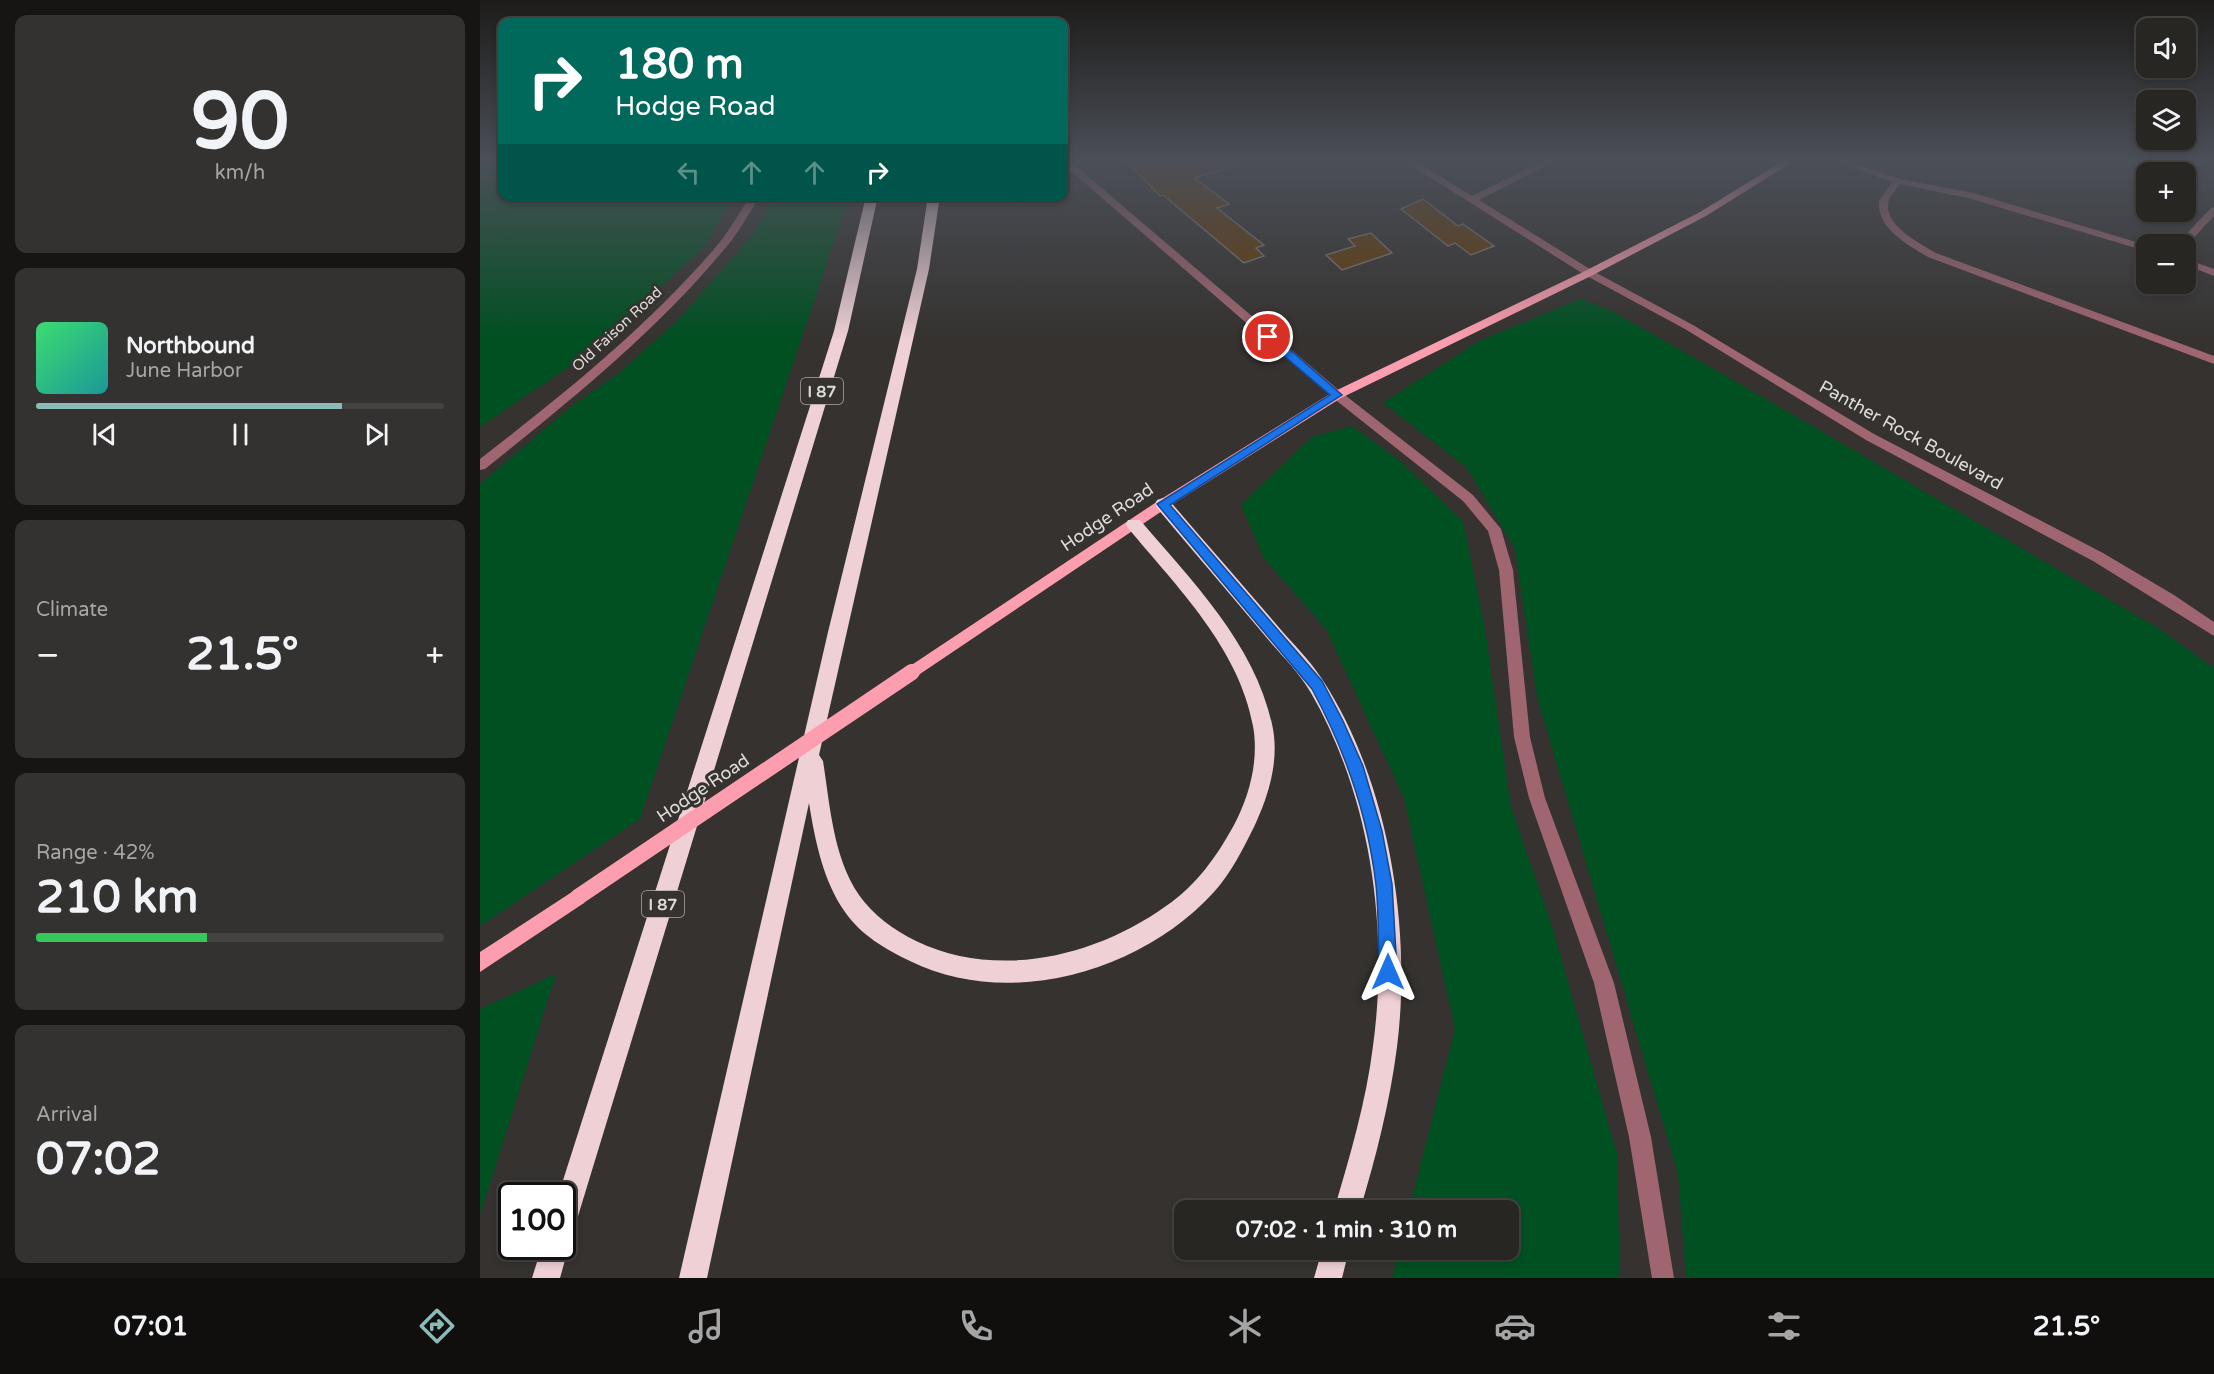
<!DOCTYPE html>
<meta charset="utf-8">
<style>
:root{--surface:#282623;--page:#343230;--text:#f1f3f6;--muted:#a5a5a6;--line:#444341;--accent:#8bbbb9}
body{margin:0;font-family:"Varela Round",sans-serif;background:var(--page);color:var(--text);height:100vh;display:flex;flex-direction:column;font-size:22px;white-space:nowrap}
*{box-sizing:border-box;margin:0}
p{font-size:20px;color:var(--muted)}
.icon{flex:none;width:33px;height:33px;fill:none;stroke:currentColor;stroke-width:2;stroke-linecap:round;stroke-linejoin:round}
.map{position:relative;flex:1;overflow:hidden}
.details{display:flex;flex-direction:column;gap:15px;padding:15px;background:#161513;width:480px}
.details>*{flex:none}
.banner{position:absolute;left:18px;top:18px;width:570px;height:183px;border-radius:12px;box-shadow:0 3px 9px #0003,0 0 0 2px var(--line);background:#00695c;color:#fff;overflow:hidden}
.controls{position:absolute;left:1656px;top:18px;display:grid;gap:12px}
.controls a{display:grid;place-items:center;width:60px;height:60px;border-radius:12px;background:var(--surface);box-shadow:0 3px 9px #0003,0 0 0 2px var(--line);font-size:30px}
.speed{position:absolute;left:18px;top:1182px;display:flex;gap:12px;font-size:30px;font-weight:700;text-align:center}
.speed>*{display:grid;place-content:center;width:78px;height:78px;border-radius:50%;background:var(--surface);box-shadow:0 3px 9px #0003,0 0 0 2px var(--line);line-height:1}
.speed .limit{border:3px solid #111;border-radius:9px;background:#fff;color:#111}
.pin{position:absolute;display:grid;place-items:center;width:51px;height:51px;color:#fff;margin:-26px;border:3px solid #fff;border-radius:50%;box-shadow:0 2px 6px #0007}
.me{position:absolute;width:66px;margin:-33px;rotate:0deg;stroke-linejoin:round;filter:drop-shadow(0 0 4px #0008)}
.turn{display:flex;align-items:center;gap:21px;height:126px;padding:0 18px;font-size:27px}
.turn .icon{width:78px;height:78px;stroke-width:2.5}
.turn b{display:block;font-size:42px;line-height:51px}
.lanes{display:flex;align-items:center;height:57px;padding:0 18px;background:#0003;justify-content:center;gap:30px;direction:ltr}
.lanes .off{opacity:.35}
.big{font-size:45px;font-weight:800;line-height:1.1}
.details .card{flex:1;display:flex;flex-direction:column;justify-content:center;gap:9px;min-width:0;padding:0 21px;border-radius:12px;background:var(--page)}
.details .dial{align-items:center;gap:0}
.dial b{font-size:78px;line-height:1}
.song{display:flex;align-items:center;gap:18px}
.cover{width:72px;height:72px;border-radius:9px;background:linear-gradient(135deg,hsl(140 70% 55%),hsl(180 70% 35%))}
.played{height:6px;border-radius:3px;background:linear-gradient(90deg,var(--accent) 75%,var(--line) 75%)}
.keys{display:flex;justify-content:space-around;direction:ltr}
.heat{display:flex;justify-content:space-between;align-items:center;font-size:33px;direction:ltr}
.charge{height:9px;border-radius:4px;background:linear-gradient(90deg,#34c759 42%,var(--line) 0)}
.trip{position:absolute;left:694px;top:1200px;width:345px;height:60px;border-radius:12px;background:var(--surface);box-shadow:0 3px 9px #0003,0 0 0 2px var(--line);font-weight:800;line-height:60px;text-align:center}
.menu{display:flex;height:96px;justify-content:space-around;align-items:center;background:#100f0e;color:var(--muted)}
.menu .icon{width:42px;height:42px}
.menu .on{color:var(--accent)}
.menu b{font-size:27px;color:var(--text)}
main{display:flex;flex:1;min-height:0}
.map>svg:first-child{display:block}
</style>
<main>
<section class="details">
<div class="card dial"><b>90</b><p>km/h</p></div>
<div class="card">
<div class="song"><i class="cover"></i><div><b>Northbound</b><p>June Harbor</p></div></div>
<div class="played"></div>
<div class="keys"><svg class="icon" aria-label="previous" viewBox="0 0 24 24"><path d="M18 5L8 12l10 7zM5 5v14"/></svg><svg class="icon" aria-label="pause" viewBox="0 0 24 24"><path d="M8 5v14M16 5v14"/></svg><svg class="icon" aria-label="next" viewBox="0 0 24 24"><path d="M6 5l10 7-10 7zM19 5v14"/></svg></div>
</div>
<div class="card"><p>Climate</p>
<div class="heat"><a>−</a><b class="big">21.5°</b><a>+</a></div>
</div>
<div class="card"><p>Range · 42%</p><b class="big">210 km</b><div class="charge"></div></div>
<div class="card"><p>Arrival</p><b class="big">07:02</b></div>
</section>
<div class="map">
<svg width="1734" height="1278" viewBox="0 0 1734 1278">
<rect width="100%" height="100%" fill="#35322f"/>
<path fill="#005022" d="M0 161H22V196L255 197 225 246 102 358 0 427Z
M294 197H369L160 819 0 926V484L92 406 138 374 199 319 272 235Z
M1100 299 1130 310 1255 381 1678 628 1734 668V1278H1206L1198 1174 1057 697 1035 549 987 468 903 403 999 341Z
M872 426 920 461 983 521 1004 623 1031 807 1072 926 1137 1154 1140 1278H912L919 1250H1029V1210H929L975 1029 924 798 846 629 783 557 761 505 832 437Z
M76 974 0 1215V1009Z"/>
<path fill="#653a04" stroke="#7d7976" stroke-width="1.5" d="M646 161H754L755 166 714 178 749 204 737 208 784 245 776 248 784 256 764 263 683 195 680 196Z
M943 199 978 226 983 224 1014 246 991 255 975 243 968 246 921 209Z
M891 233 912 253 862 270 846 255 875 246 868 239Z"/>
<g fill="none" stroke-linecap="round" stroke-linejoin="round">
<path fill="#9f6570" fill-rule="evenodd" d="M584 161H590L861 392 993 495 1021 529 1033 570 1050 737 1065 798 1134 983 1171 1137 1194 1278H1172L1149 1137 1114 983 1049 798 1034 737 1019 570 1008 531 983 501 853 398 584 165Z
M924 161H935L992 196 1063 161H1075L999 200 1113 271 1213 325 1394 434 1623 553 1694 595 1734 622V636L1613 561 1386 440 1205 329 1105 275Z
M1354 161H1368L1420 179 1493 193 1666 245V251L1488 198 1420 184C1417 189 1411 194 1409 200 1401 224 1439 243 1456 253L1734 356V364L1448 257C1428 245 1397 229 1399 201L1412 182Z
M271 196H280C269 213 260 231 247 246 177 331 90 401 5 469L0 470V459C85 393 170 325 240 242 251 228 260 211 271 196Z
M1734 207V216L1706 246 1697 244 1731 208Z
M1706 259 1734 269V276L1706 265Z"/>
<path fill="#fd9eb0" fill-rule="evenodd" d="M1303 161H1314L1226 216 1113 275 861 398 688 507 437 676 432 678 427 676 424 672 427 668 678 501 853 392 1105 271 1220 212Z
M98 888 104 891 107 897 104 903 0 972V952Z"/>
<path fill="#eed0d5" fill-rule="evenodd" d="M386 196H398L368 331 95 1226 91 1235 86 1238 89 1246 80 1278H52L62 1246H82V1196H78L354 331Z
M448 196H460L449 269 339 755 343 761C350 805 353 857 379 895 393 915 414 930 436 941 517 980 615 957 686 906 716 886 737 856 754 825 770 795 779 759 773 726 759 648 697 587 648 528L646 524 648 520H660C712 581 774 643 792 724 800 759 789 795 774 827 763 849 751 873 734 892 661 972 529 1010 430 961 405 949 381 935 365 912 343 881 335 840 329 803L227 1278H199L348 632 437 269Z
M683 498 689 500C724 541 760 582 796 624 811 642 829 659 842 679 909 781 932 928 917 1047 910 1102 896 1157 880 1210H854C870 1156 886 1102 893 1046 909 929 891 797 831 693 819 672 801 655 786 637 750 594 713 551 677 508L675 504 677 500Z
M842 1250H869L862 1278H834Z"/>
<path stroke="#fd9eb0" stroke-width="16" d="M98 897 432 672"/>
</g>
<linearGradient id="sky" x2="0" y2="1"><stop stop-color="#1d1c1a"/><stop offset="0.47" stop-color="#4b4f58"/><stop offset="1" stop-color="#4b4f58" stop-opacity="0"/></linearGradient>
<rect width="1734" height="340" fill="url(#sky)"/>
<path fill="#1a73e8" stroke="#114b97" stroke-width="1.5" d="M784 334H792L862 395 690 505 842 681 863 721 883 766 902 831 912 884 917 972 914 978 908 981 902 978 899 972C898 943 899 913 896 885 888 816 865 750 832 689L677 504 850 395 784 339Z"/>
<g text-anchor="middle" stroke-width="6" stroke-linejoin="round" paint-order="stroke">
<g font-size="15" fill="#dedcda" stroke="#35322f">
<text transform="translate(137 329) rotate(-43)" y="5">Old Faison Road</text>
</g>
<g fill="#35322f" stroke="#aba9a7" stroke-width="1.5">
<rect x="321" y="378" width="42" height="26" rx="4.5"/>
<rect x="162" y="891" width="42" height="26" rx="4.5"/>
</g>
<g font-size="16" font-weight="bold" fill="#dedcda">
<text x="342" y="397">I 87</text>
<text x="183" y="910">I 87</text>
</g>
<g font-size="18" fill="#dedcda" stroke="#35322f">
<text transform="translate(1431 435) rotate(29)" y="6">Panther Rock Boulevard</text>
<text transform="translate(627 517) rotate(-34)" y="6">Hodge Road</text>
<text transform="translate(223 788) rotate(-34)" y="6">Hodge Road</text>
</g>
</g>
</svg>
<div class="controls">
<a><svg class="icon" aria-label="sound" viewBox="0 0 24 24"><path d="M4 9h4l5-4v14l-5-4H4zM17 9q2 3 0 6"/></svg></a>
<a><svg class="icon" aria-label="layers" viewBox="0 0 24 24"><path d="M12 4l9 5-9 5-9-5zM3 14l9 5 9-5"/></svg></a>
<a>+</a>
<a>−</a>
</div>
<div class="speed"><div class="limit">100</div></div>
<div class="pin" style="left:788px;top:337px;background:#d93025"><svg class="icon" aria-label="arrive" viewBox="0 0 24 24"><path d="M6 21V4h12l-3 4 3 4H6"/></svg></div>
<svg class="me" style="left:908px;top:972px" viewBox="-20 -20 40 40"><path d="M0-17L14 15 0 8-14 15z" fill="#1a73e8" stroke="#fff" stroke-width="4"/></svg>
<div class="trip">07:02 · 1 min · 310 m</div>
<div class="banner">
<div class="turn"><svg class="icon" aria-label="right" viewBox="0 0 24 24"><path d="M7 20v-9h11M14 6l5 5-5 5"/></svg><div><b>180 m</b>Hodge Road</div></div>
<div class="lanes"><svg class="icon off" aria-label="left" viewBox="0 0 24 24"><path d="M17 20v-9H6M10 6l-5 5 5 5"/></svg><svg class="icon off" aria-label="ahead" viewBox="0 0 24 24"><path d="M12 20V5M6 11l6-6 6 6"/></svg><svg class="icon off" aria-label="ahead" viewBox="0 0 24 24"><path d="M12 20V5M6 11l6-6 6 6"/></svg><svg class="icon" aria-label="right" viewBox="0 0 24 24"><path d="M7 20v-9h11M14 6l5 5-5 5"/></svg></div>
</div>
</div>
</main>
<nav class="menu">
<b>07:01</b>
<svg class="icon on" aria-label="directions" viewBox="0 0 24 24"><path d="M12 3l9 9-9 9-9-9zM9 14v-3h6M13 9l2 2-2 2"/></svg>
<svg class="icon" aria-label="music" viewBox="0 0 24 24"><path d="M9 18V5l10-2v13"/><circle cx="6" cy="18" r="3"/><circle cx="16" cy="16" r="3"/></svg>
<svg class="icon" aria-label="phone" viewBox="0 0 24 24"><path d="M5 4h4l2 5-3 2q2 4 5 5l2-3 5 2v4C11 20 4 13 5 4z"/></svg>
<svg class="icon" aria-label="climate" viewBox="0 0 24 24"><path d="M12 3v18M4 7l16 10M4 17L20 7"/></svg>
<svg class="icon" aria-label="car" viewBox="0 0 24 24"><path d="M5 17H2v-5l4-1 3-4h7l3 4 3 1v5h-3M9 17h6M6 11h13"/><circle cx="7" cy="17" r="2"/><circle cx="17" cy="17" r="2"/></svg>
<svg class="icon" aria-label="filters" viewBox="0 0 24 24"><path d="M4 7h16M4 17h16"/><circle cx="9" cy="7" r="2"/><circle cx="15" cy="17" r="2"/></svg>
<b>21.5°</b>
</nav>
